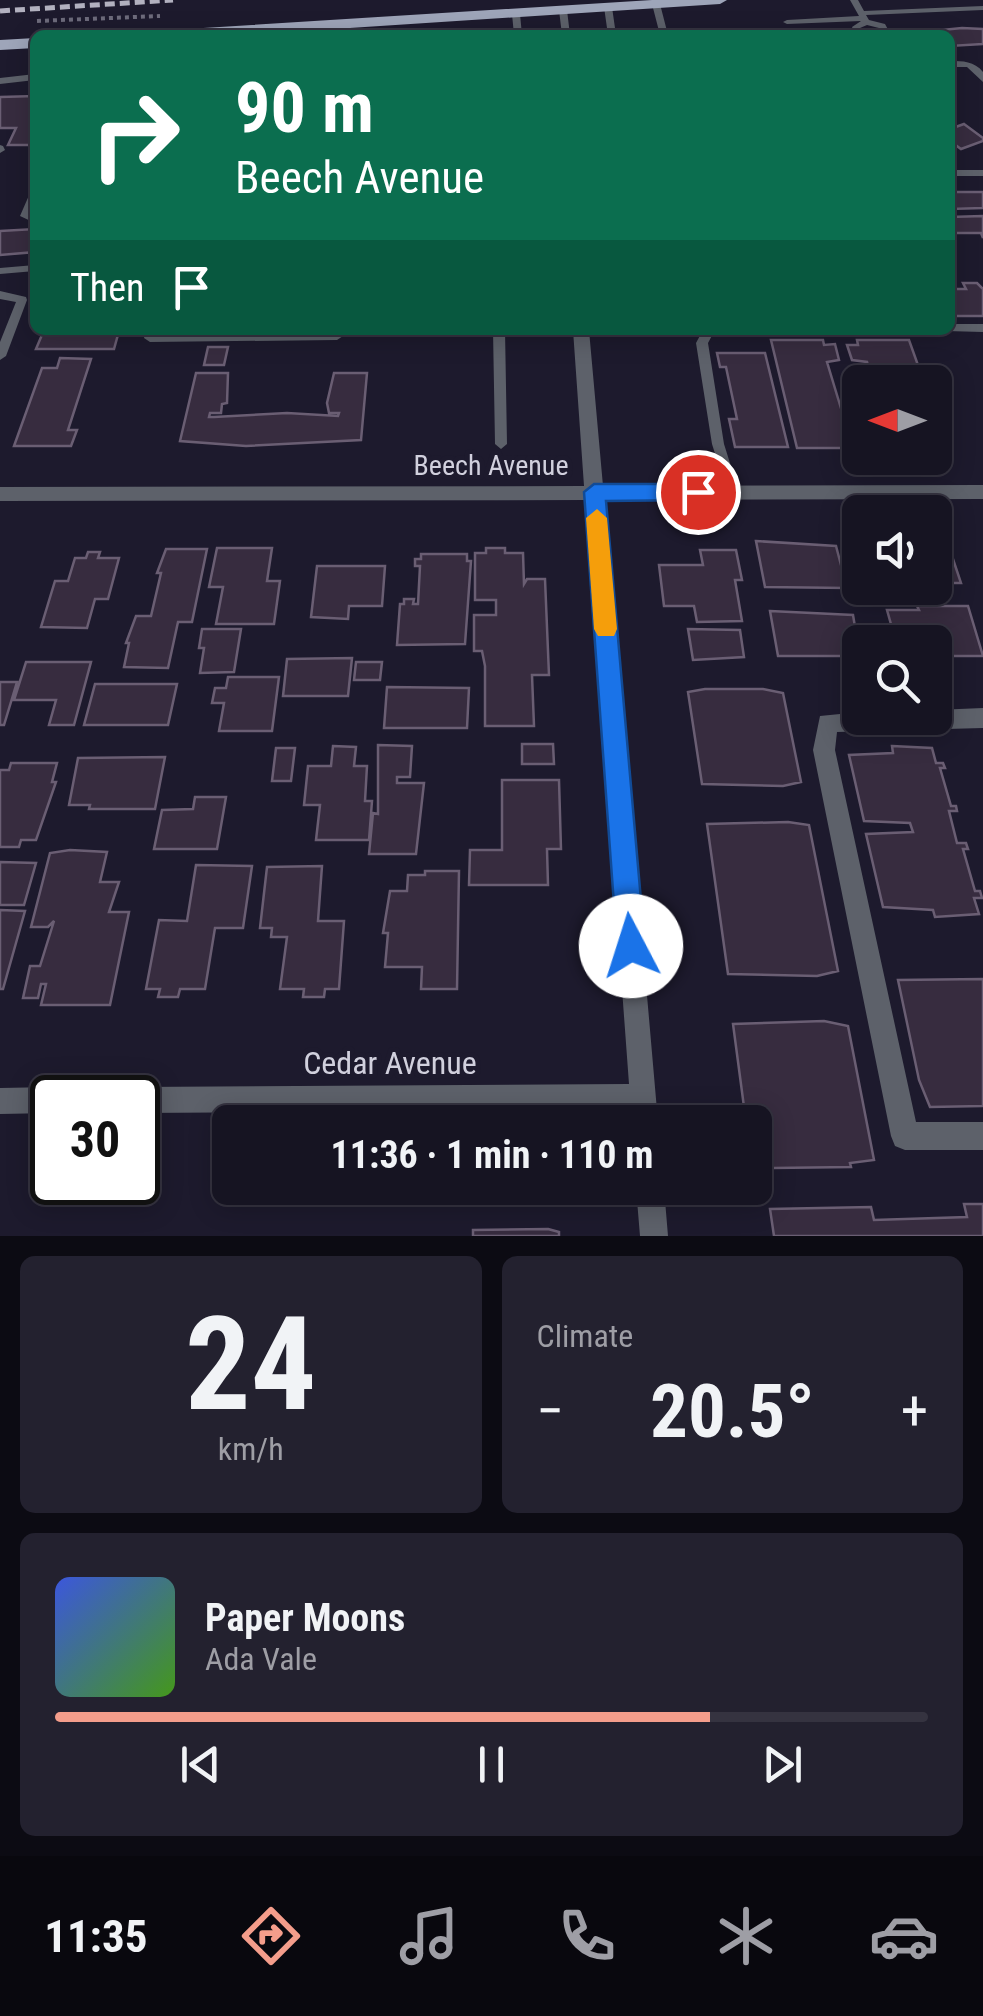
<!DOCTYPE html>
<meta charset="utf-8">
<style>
:root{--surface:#161422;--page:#23212f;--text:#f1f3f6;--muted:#9e9ea5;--line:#353340;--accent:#f49d8b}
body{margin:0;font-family:"Roboto Condensed",sans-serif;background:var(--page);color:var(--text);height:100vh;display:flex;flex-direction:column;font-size:38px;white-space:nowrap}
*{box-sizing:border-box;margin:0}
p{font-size:32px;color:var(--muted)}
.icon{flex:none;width:55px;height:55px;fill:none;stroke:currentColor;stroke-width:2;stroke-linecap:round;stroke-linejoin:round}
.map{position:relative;height:1236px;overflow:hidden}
.drawer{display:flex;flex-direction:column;gap:20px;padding:20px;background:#0c0b13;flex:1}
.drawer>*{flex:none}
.hud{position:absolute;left:30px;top:30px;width:925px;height:305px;border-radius:15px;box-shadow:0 5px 25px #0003,0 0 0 2px var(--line);background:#0b6e4f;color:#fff;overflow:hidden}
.needle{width:65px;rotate:270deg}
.tools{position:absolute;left:842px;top:365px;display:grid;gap:20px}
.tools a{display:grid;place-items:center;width:110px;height:110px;border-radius:15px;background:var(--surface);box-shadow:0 5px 25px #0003,0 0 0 2px var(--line);font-size:50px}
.speed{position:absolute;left:30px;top:1075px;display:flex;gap:20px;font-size:50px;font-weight:700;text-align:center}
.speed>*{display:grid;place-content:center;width:130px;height:130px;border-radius:50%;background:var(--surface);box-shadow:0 5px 25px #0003,0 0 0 2px var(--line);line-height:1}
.speed .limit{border:5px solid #111;border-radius:15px;background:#fff;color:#111}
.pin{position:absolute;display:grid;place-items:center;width:85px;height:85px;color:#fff;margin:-42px;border:5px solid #fff;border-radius:50%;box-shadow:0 2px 10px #0007}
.me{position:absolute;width:110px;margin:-55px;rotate:355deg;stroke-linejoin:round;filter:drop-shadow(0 0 8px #0008)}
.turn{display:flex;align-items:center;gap:35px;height:210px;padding:0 40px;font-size:45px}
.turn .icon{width:130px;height:130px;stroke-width:2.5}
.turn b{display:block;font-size:70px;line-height:85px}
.then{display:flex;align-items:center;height:95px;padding:0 40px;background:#0003;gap:20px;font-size:38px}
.big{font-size:75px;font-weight:700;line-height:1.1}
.drawer .card{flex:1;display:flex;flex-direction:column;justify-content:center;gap:15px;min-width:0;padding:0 35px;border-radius:15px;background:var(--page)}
.drawer .dial{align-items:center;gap:0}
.dial b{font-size:130px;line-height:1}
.song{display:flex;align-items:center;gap:30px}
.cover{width:120px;height:120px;border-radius:15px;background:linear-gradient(135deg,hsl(230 70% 55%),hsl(100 70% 35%))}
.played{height:10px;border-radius:5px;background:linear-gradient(90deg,var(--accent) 75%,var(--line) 75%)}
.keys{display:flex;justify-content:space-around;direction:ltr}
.heat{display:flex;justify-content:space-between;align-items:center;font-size:55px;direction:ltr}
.drawer .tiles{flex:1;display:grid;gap:20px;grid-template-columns:1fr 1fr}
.card:last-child{grid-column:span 2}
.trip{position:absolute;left:212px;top:1105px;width:560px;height:100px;border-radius:15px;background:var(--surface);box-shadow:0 5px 25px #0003,0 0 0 2px var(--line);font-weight:700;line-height:100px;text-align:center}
.dock{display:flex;height:160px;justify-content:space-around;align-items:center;background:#09080e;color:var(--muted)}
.dock .icon{width:70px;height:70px}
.dock .on{color:var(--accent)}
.dock b{font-size:45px;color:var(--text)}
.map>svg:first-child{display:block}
</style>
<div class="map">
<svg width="983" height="1236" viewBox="0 0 983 1236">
<rect width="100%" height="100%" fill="#1d1a2d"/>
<path fill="#372c3f" stroke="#6a5e73" stroke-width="2.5" d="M962 28 983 29V44L950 46V35L902 34Z
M35 96 33 145H8L16 128H0V97Z
M964 124 983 138V141L961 149 950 141V129Z
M950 192H983V208L950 209Z
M983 216V238L981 233H950V217Z
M35 229V252L0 255V231Z
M963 283H977L983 289V316H950V289H966Z
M44 330 86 331H119L114 349H36Z
M771 340H823L824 345 835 344 839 360 827 362 853 448H797Z
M857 340H909L924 382H873L867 362 852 360 847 345H858Z
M208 347H228L224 365H204Z
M717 353H765L788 447H735L729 419H737L726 367H720Z
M60 358 91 359 68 430H77L71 446H14L42 368H57Z
M196 373H228L227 403 222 404 221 413H210L209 417H214L287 413 338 416 339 413H329L327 403 334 373H367L361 440 246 446 180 441Z
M756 541 836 546 847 588 765 587Z
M935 541H947L961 583H935Z
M217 548H272L267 581H280L274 624H216L223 587H209Z
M486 548H505V553H523L524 584 527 579H545L549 675H532L534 726H485V666L482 651H474V615H496V600H475V553H486Z
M166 549H207L192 622H178L168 668 124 667 129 643H126L136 616H151L161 573H157Z
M700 550H736L742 580H735L742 621 697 622 694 606H664L659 565H703Z
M88 552H100L98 558H119L108 599H95L87 628 41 627 55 581H68L75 558H86Z
M421 554H467V561H471L465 644 397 645 400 604H404V599H414L413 604H418L420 566H415V559H421Z
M317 566H385L382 606H349L348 619 311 617Z
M917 606H968L983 656H935V642H896L887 610H919Z
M770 611 853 615 860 656H778Z
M202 629H241L234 672 200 673 204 648H199Z
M688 629 740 630 744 657 693 660Z
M352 658 348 696H283L287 659Z
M26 662H91L74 725H49L56 700H14Z
M356 662H382L380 680H354Z
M228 677H279L272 731H219L224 703H212L215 688H226Z
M0 682H17L4 725H0Z
M95 684H177L168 725H84Z
M387 687 469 688 467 728H384Z
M705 689H763L783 693 801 782 783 786 702 784 688 692Z
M522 744H553L554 764H522Z
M378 745 412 746 410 777H397V783H424L416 854H369L373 813 378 814Z
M333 746 356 747 354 766H367L365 801H372L369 840H316L320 805H304L308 766H331Z
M892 746 932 748 936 763H943L945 768H940L951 806H956L957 811H949L957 843H966L968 849H963L975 891H980L982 898H974L979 914 935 917 933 910 883 907 866 834 913 832 910 823 864 821 849 755 893 753Z
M276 748H295L291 781H272Z
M165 757 155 809H89L90 805H69L78 758Z
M11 763H57L52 782H56L36 840H21L19 847H0V770H9Z
M502 780H559L561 849H547L548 885H469L470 850H502Z
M195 797H226L217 849H154L162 810 193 809Z
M788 822 809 825 838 971 817 976 728 974 707 824Z
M70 850 107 852 100 882H119L109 912H129L110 1005H41L46 984H41L38 998H23L30 966H40L54 921 48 927H31L50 853Z
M0 862 36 863 24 905H0Z
M196 865 252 866 243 928H215L205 989H180L178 997H158L160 989H146L159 920 187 921Z
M322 866 318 921H344L339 989H325L324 997H303L304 989H280L287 937H271L272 928H260L267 867Z
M425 871H459L457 989H421L422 967H385L388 933H383L390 891H407L408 875H425Z
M0 910 25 911 3 989H0Z
M983 979V1106L930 1107 919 1080 898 980Z
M824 1021 848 1026 874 1160 850 1163 851 1167 773 1168 772 1163H755V1122H746L733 1024Z
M964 1204H983V1236H774L770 1209 871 1207 874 1220 967 1217Z
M548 1229 559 1232V1236H473V1230Z"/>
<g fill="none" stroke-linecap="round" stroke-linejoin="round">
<path stroke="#6d6b7b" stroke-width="4" stroke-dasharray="4 4" stroke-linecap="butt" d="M37 21 160 16"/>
<path fill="#5d616a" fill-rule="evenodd" d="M850 0H858L864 11 983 6V10L866 15 869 20 885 24 891 35H883L879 28 867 25 860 28 863 35H855L852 27 861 21 787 24 783 22 787 20 859 16Z
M656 2 660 4 668 35H660L652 4Z
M608 5 612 7 616 35H608L604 7Z
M563 8 567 10 570 35H562L559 10Z
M516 12 520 14 522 35H514L512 14Z
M344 22 351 24V35H343Z
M950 61C963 61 974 61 983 72V82L967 67H950Z
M35 74V80L0 84V78Z
M0 145 3 146 5 150 0 153Z
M950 170H983V176H950Z
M35 190V204L31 215 35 216V223L20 216 30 193Z
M35 265V271L0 274V268Z
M0 291 26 297 27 300 6 356 0 360V342L16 302 0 299Z
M950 324H983V332L946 331 950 330Z
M146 330H158L157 334 335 332 338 330H352L337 340 150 342 144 338Z
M493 330H505L507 444 501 449 495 444Z
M703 330H715L708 343 724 444 739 492 733 497 727 492 712 444 696 343Z"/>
<path fill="#5d616a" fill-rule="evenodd" d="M573 330H589L603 486 983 485V499L604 500 658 1122H632L631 1110 138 1113V1098H126L129 1091 138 1087 629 1084 586 500 0 501V487L584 486Z
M983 708V728L837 732 835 750 916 1122H983V1150H905L895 1146 891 1136 813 750 820 716 860 712V718H935V710Z
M52 1087 61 1091 64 1098H52V1113L0 1114V1088Z
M636 1188H664L668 1236H640Z"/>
<path fill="#9ea5b9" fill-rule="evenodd" d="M652 0H727L720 4 241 35H163L171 30Z
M35 38V48L0 50V40Z"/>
<path stroke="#b2b1bf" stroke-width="5" stroke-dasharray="10 5" stroke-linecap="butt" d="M0 11 173 0"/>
</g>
<path fill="#1a73e8" stroke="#114b97" stroke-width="2.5" d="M594 484H698L709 492 698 500 606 501 645 946 641 956 631 960 621 956 617 946 584 492Z"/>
<path fill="#f59e0b" d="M597 509 607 518 617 629 614 636H598L594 629 586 518Z"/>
<g text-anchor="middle" stroke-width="10" stroke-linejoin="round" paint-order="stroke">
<g font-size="28" fill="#d1d0dd" stroke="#1d1a2d">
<text x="491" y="475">Beech Avenue</text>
</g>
<g font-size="32" fill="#d1d0dd" stroke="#1d1a2d">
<text x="390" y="1074">Cedar Avenue</text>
</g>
</g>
</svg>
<div class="tools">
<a><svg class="needle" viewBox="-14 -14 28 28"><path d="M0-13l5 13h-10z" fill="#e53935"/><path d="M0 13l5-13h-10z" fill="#9e9ea5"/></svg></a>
<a><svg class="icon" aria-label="sound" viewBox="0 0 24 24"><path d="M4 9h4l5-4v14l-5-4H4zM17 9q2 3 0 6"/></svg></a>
<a><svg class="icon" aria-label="search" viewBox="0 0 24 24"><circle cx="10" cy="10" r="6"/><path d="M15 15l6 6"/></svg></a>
</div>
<div class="speed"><div class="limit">30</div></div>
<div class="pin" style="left:698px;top:492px;background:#d93025"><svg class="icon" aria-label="arrive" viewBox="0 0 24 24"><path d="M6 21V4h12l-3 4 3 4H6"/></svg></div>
<svg class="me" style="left:631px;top:946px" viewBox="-20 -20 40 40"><circle r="19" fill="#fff"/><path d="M0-13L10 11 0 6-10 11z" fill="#1a73e8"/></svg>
<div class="trip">11:36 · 1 min · 110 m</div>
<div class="hud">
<div class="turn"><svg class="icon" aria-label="right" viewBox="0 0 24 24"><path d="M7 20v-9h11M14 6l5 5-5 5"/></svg><div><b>90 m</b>Beech Avenue</div></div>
<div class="then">Then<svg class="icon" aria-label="arrive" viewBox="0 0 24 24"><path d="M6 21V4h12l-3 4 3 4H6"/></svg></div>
</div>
</div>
<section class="drawer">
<div class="tiles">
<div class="card dial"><b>24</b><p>km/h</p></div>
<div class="card"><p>Climate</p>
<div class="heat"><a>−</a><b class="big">20.5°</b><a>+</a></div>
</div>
<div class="card">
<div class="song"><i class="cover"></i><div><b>Paper Moons</b><p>Ada Vale</p></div></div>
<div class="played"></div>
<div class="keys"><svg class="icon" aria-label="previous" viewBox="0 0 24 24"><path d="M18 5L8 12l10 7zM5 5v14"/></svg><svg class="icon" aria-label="pause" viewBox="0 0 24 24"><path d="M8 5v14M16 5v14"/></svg><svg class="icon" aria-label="next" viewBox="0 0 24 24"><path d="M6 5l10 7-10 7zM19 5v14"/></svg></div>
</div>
</div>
</section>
<nav class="dock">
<b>11:35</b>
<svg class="icon on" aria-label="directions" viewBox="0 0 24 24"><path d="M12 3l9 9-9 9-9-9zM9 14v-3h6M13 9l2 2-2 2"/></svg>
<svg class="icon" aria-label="music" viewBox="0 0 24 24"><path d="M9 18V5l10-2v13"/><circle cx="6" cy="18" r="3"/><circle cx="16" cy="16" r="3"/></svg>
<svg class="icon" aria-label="phone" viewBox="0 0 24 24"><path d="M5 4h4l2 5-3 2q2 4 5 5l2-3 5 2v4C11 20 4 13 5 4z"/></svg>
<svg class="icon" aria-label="climate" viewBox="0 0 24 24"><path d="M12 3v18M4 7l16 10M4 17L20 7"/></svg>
<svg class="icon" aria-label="car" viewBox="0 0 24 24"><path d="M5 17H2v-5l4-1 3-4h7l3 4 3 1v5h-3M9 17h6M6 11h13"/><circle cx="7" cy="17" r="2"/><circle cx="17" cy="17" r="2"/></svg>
</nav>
